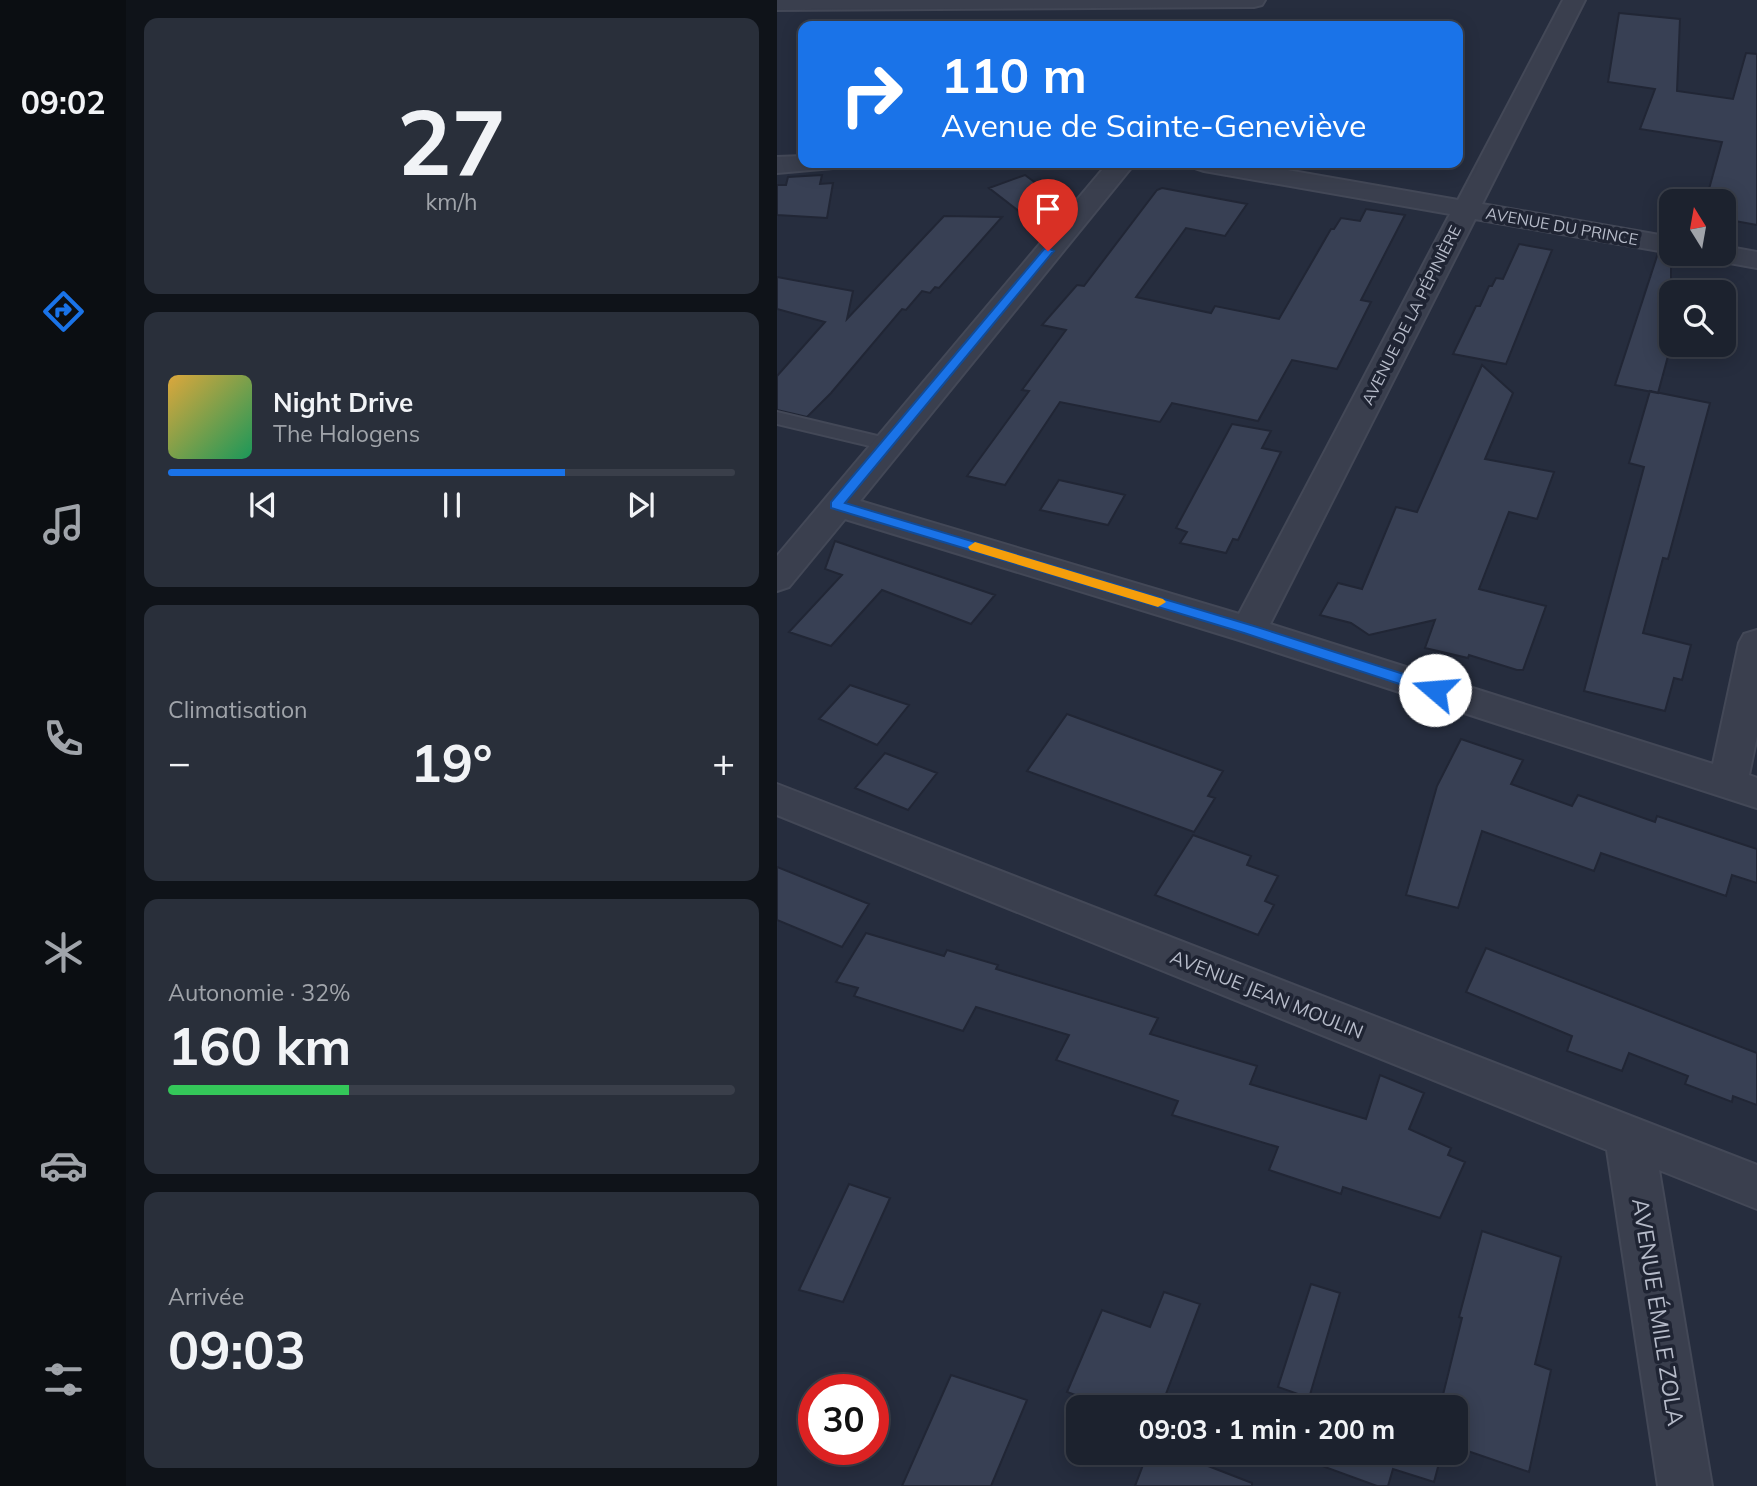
<!DOCTYPE html>
<html lang="fr">
<meta charset="utf-8">
<style>
:root{--surface:#1c222e;--page:#292f3a;--text:#f1f3f6;--muted:#a0a4aa;--line:#3a3f4a;--accent:#1a73e8}
body{margin:0;font-family:Mulish,sans-serif;background:var(--page);color:var(--text);height:100vh;display:flex;flex-direction:column;font-size:26px;white-space:nowrap}
*{box-sizing:border-box;margin:0}
p{font-size:23px;color:var(--muted)}
.icon{flex:none;width:38px;height:38px;fill:none;stroke:currentColor;stroke-width:2;stroke-linecap:round;stroke-linejoin:round}
.map{position:relative;flex:1;overflow:hidden}
.details{display:flex;flex-direction:column;gap:18px;padding:18px;background:#0f1319;width:651px}
.details>*{flex:none}
.guide{position:absolute;left:21px;top:21px;width:665px;height:147px;border-radius:14px;box-shadow:0 4px 18px #0003,0 0 0 2px var(--line);background:#1a73e8;color:#fff;overflow:hidden}
.needle{width:46px;rotate:349deg}
.buttons{position:absolute;left:882px;top:189px;display:grid;gap:14px}
.buttons a{display:grid;place-items:center;width:77px;height:77px;border-radius:14px;background:var(--surface);box-shadow:0 4px 18px #0003,0 0 0 2px var(--line);font-size:35px}
.speed{position:absolute;left:21px;top:1374px;display:flex;gap:14px;font-size:35px;font-weight:700;text-align:center}
.speed>*{display:grid;place-content:center;width:91px;height:91px;border-radius:50%;background:var(--surface);box-shadow:0 4px 18px #0003,0 0 0 2px var(--line);line-height:1}
.speed .limit{border:10px solid #d22;background:#fff;color:#111}
.pin{position:absolute;display:grid;place-items:center;width:60px;height:60px;color:#fff;margin:-72px -30px;border-radius:50% 50% 50% 0;rotate:-45deg;box-shadow:0 0 7px #0007}
.pin .icon{rotate:45deg}
.me{position:absolute;width:77px;margin:-38px;rotate:288deg;stroke-linejoin:round;filter:drop-shadow(0 0 5px #0008)}
.turn{display:flex;align-items:center;gap:24px;height:147px;padding:0 28px;font-size:32px}
.turn .icon{width:91px;height:91px;stroke-width:2.5}
.turn b{display:block;font-size:49px;line-height:60px}
.big{font-size:52px;font-weight:700;line-height:1.1}
.details .tile{flex:1;display:flex;flex-direction:column;justify-content:center;gap:10px;min-width:0;padding:0 24px;border-radius:14px;background:var(--page)}
.details .dial{align-items:center;gap:0}
.dial b{font-size:91px;line-height:1}
.song{display:flex;align-items:center;gap:21px}
.cover{width:84px;height:84px;border-radius:10px;background:linear-gradient(135deg,hsl(40 70% 55%),hsl(150 70% 35%))}
.played{height:7px;border-radius:4px;background:linear-gradient(90deg,var(--accent) 70%,var(--line) 70%)}
.keys{display:flex;justify-content:space-around;direction:ltr}
.heat{display:flex;justify-content:space-between;align-items:center;font-size:38px;direction:ltr}
.charge{height:10px;border-radius:5px;background:linear-gradient(90deg,#34c759 32%,var(--line) 0)}
.trip{position:absolute;left:289px;top:1395px;width:402px;height:70px;border-radius:14px;background:var(--surface);box-shadow:0 4px 18px #0003,0 0 0 2px var(--line);font-weight:700;line-height:70px;text-align:center}
main{display:flex;flex:1;min-height:0}
.menu{display:flex;flex-direction:column;width:126px;justify-content:space-around;align-items:center;background:#0b0e12;color:var(--muted)}
.menu .icon{width:49px;height:49px}
.menu .current{color:var(--accent)}
.menu b{font-size:32px;color:var(--text)}
.map>svg:first-child{display:block}
</style>
<main>
<nav class="menu">
<b>09:02</b>
<svg class="icon current" aria-label="directions" viewBox="0 0 24 24"><path d="M12 3l9 9-9 9-9-9zM9 14v-3h6M13 9l2 2-2 2"/></svg>
<svg class="icon" aria-label="music" viewBox="0 0 24 24"><path d="M9 18V5l10-2v13"/><circle cx="6" cy="18" r="3"/><circle cx="16" cy="16" r="3"/></svg>
<svg class="icon" aria-label="phone" viewBox="0 0 24 24"><path d="M5 4h4l2 5-3 2q2 4 5 5l2-3 5 2v4C11 20 4 13 5 4z"/></svg>
<svg class="icon" aria-label="climate" viewBox="0 0 24 24"><path d="M12 3v18M4 7l16 10M4 17L20 7"/></svg>
<svg class="icon" aria-label="car" viewBox="0 0 24 24"><path d="M5 17H2v-5l4-1 3-4h7l3 4 3 1v5h-3M9 17h6M6 11h13"/><circle cx="7" cy="17" r="2"/><circle cx="17" cy="17" r="2"/></svg>
<svg class="icon" aria-label="filters" viewBox="0 0 24 24"><path d="M4 7h16M4 17h16"/><circle cx="9" cy="7" r="2"/><circle cx="15" cy="17" r="2"/></svg>
</nav>
<section class="details">
<div class="tile dial"><b>27</b><p>km/h</p></div>
<div class="tile">
<div class="song"><i class="cover"></i><div><b>Night Drive</b><p>The Halogens</p></div></div>
<div class="played"></div>
<div class="keys"><svg class="icon" aria-label="previous" viewBox="0 0 24 24"><path d="M18 5L8 12l10 7zM5 5v14"/></svg><svg class="icon" aria-label="pause" viewBox="0 0 24 24"><path d="M8 5v14M16 5v14"/></svg><svg class="icon" aria-label="next" viewBox="0 0 24 24"><path d="M6 5l10 7-10 7zM19 5v14"/></svg></div>
</div>
<div class="tile"><p>Climatisation</p>
<div class="heat"><a>−</a><b class="big">19°</b><a>+</a></div>
</div>
<div class="tile"><p>Autonomie · 32%</p><b class="big">160 km</b><div class="charge"></div></div>
<div class="tile"><p>Arrivée</p><b class="big">09:03</b></div>
</section>
<div class="map">
<svg width="980" height="1486" viewBox="0 0 980 1486">
<rect width="100%" height="100%" fill="#262d3e"/>
<path fill="#384054" stroke="#212635" stroke-width="2" d="M842 13 903 19 900 91 956 99 969 53 980 54V225L947 219V192L932 189 945 142 863 129 878 89 831 82Z
M45 175 43 184 56 183 50 218 0 215V185H9L11 177Z
M248 175 276 196 256 222 212 188Z
M385 188 470 204 448 236 409 228 359 297 434 313 438 306 502 319 554 229H557L564 218 583 221 589 209 628 215 584 300 594 302 560 369 515 360 481 421 395 403 383 422 283 402 228 485 190 476 252 391 245 390 289 330 265 325 300 285 307 286 380 190Z
M167 216 225 217 162 288 158 287 153 293 145 291 129 310 125 309 54 393 30 417 0 410V376L48 322 0 309V277L76 291 70 319Z
M742 244 775 250 729 364 676 354 699 306H703L712 286H715L719 278 726 279Z
M881 253 894 255V345L881 393 838 385Z
M705 365 736 393 708 459 777 472 760 519 732 512 702 589 769 606 746 670H740L692 655 691 658 648 648 658 620 592 635 574 623 543 615 561 583 585 589 619 507 640 512Z
M873 391 933 403 891 559 886 558 866 633 914 645 905 680 897 678 888 711 807 691 867 467 852 463Z
M455 424 494 431 485 448 504 452 461 540 456 539 449 553 403 543 410 532 399 528Z
M282 480 340 493 348 495 331 525 263 510Z
M58 541 102 556 218 595 194 624 105 590 54 646 12 632 65 575 48 569Z
M73 685 132 705 100 745 42 719Z
M290 714 446 771 431 796 438 798 417 832 250 771Z
M684 739 746 760 734 784 795 806 801 795 878 822 880 816 980 849V883L955 875 949 896 824 853 817 871 705 831 681 908 629 895 660 786Z
M108 753 160 773 131 810 78 788Z
M416 835 474 856 470 865 501 876 488 901 497 905 481 935 378 895Z
M0 867 92 904 65 947 0 920Z
M89 933 167 956 170 950 221 965 219 969 381 1018 373 1034 480 1066 473 1084 589 1119 603 1075 647 1093 632 1129 674 1148 671 1155 688 1162 663 1218 566 1187 564 1194 492 1170 501 1147 395 1115 401 1101 279 1060 292 1035 199 1007 186 1031 77 996 81 988 59 982Z
M709 948 980 1053V1105L956 1096 955 1102 908 1084 911 1076 852 1053 845 1071 790 1051 795 1036 689 992Z
M72 1184 113 1198 66 1302 22 1290Z
M705 1231 784 1257 758 1364 774 1370 752 1472 679 1447V1407H663L685 1318 682 1317Z
M534 1284 563 1293 532 1398 501 1387Z
M387 1292 423 1304 384 1407H332L290 1392 325 1310 373 1327Z
M174 1375 250 1400 214 1486H125Z
M371 1452H395L475 1483V1486H358Z
M549 1452H665L657 1482 616 1469 611 1486H600L545 1466Z"/>
<g fill="none" stroke-linecap="round" stroke-linejoin="round">
<defs>
<path id="service" d="M0 412 117 440 120 444 117 448 110 450 0 424Z"/>
<path id="minor" d="M0 0H488L485 5 477 7 0 10Z
M786 0H808L705 204 894 237V253L698 219 493 624 936 764 962 643 967 634 980 630V736L972 775 980 778V808L459 639 68 519 12 587 0 591V556L331 163H358L83 501 462 614 673 214 427 171 418 168 414 163H470L681 200Z
M26 156V163H60L56 168 0 173V157Z
M947 246 980 252V268L936 260 932 254H947Z
M0 784 980 1165V1209L882 1170 935 1486H881L830 1150 0 815Z"/>
</defs>
<use href="#service" stroke="#434857" stroke-width="4"/>
<use href="#minor" stroke="#434857" stroke-width="4"/>
<use href="#service" fill="#3a3f4e" fill-rule="evenodd"/>
<use href="#minor" fill="#3a3f4e" fill-rule="evenodd"/>
</g>
<path fill="#1a73e8" stroke="#114b97" stroke-width="2" d="M271 248 277 251 275 253 68 503 477 626 664 686 666 690 664 694H653L467 633 54 508V502L267 249Z"/>
<path fill="#f59e0b" d="M198 542 386 599 389 602 381 607 193 550 191 547Z"/>
<g text-anchor="middle" stroke-width="7" stroke-linejoin="round" paint-order="stroke">
<g font-size="16" fill="#b6bbc9" stroke="#1f2433">
<text transform="translate(785 226) rotate(10)" y="6">AVENUE DU PRINCE</text>
<text transform="translate(634 315) rotate(-63)" y="6">AVENUE DE LA PÉPINIÈRE</text>
</g>
<g font-size="19" fill="#b6bbc9" stroke="#1f2433">
<text transform="translate(490 994) rotate(22)" y="7">AVENUE JEAN MOULIN</text>
</g>
<g font-size="23" fill="#b6bbc9" stroke="#1f2433">
<text transform="translate(881 1312) rotate(81)" y="8">AVENUE ÉMILE ZOLA</text>
</g>
</g>
</svg>
<div class="buttons">
<a><svg class="needle" viewBox="-14 -14 28 28"><path d="M0-13l5 13h-10z" fill="#e53935"/><path d="M0 13l5-13h-10z" fill="#a0a4aa"/></svg></a>
<a><svg class="icon" aria-label="search" viewBox="0 0 24 24"><circle cx="10" cy="10" r="6"/><path d="M15 15l6 6"/></svg></a>
</div>
<div class="speed"><div class="limit">30</div></div>
<div class="pin" style="left:271px;top:251px;background:#d93025"><svg class="icon" aria-label="arrive" viewBox="0 0 24 24"><path d="M6 21V4h12l-3 4 3 4H6"/></svg></div>
<svg class="me" style="left:658px;top:690px" viewBox="-20 -20 40 40"><circle r="19" fill="#fff"/><path d="M0-13L10 11 0 6-10 11z" fill="#1a73e8"/></svg>
<div class="trip">09:03 · 1 min · 200 m</div>
<div class="guide">
<div class="turn"><svg class="icon" aria-label="right" viewBox="0 0 24 24"><path d="M7 20v-9h11M14 6l5 5-5 5"/></svg><div><b>110 m</b>Avenue de Sainte-Geneviève</div></div>
</div>
</div>
</main>
